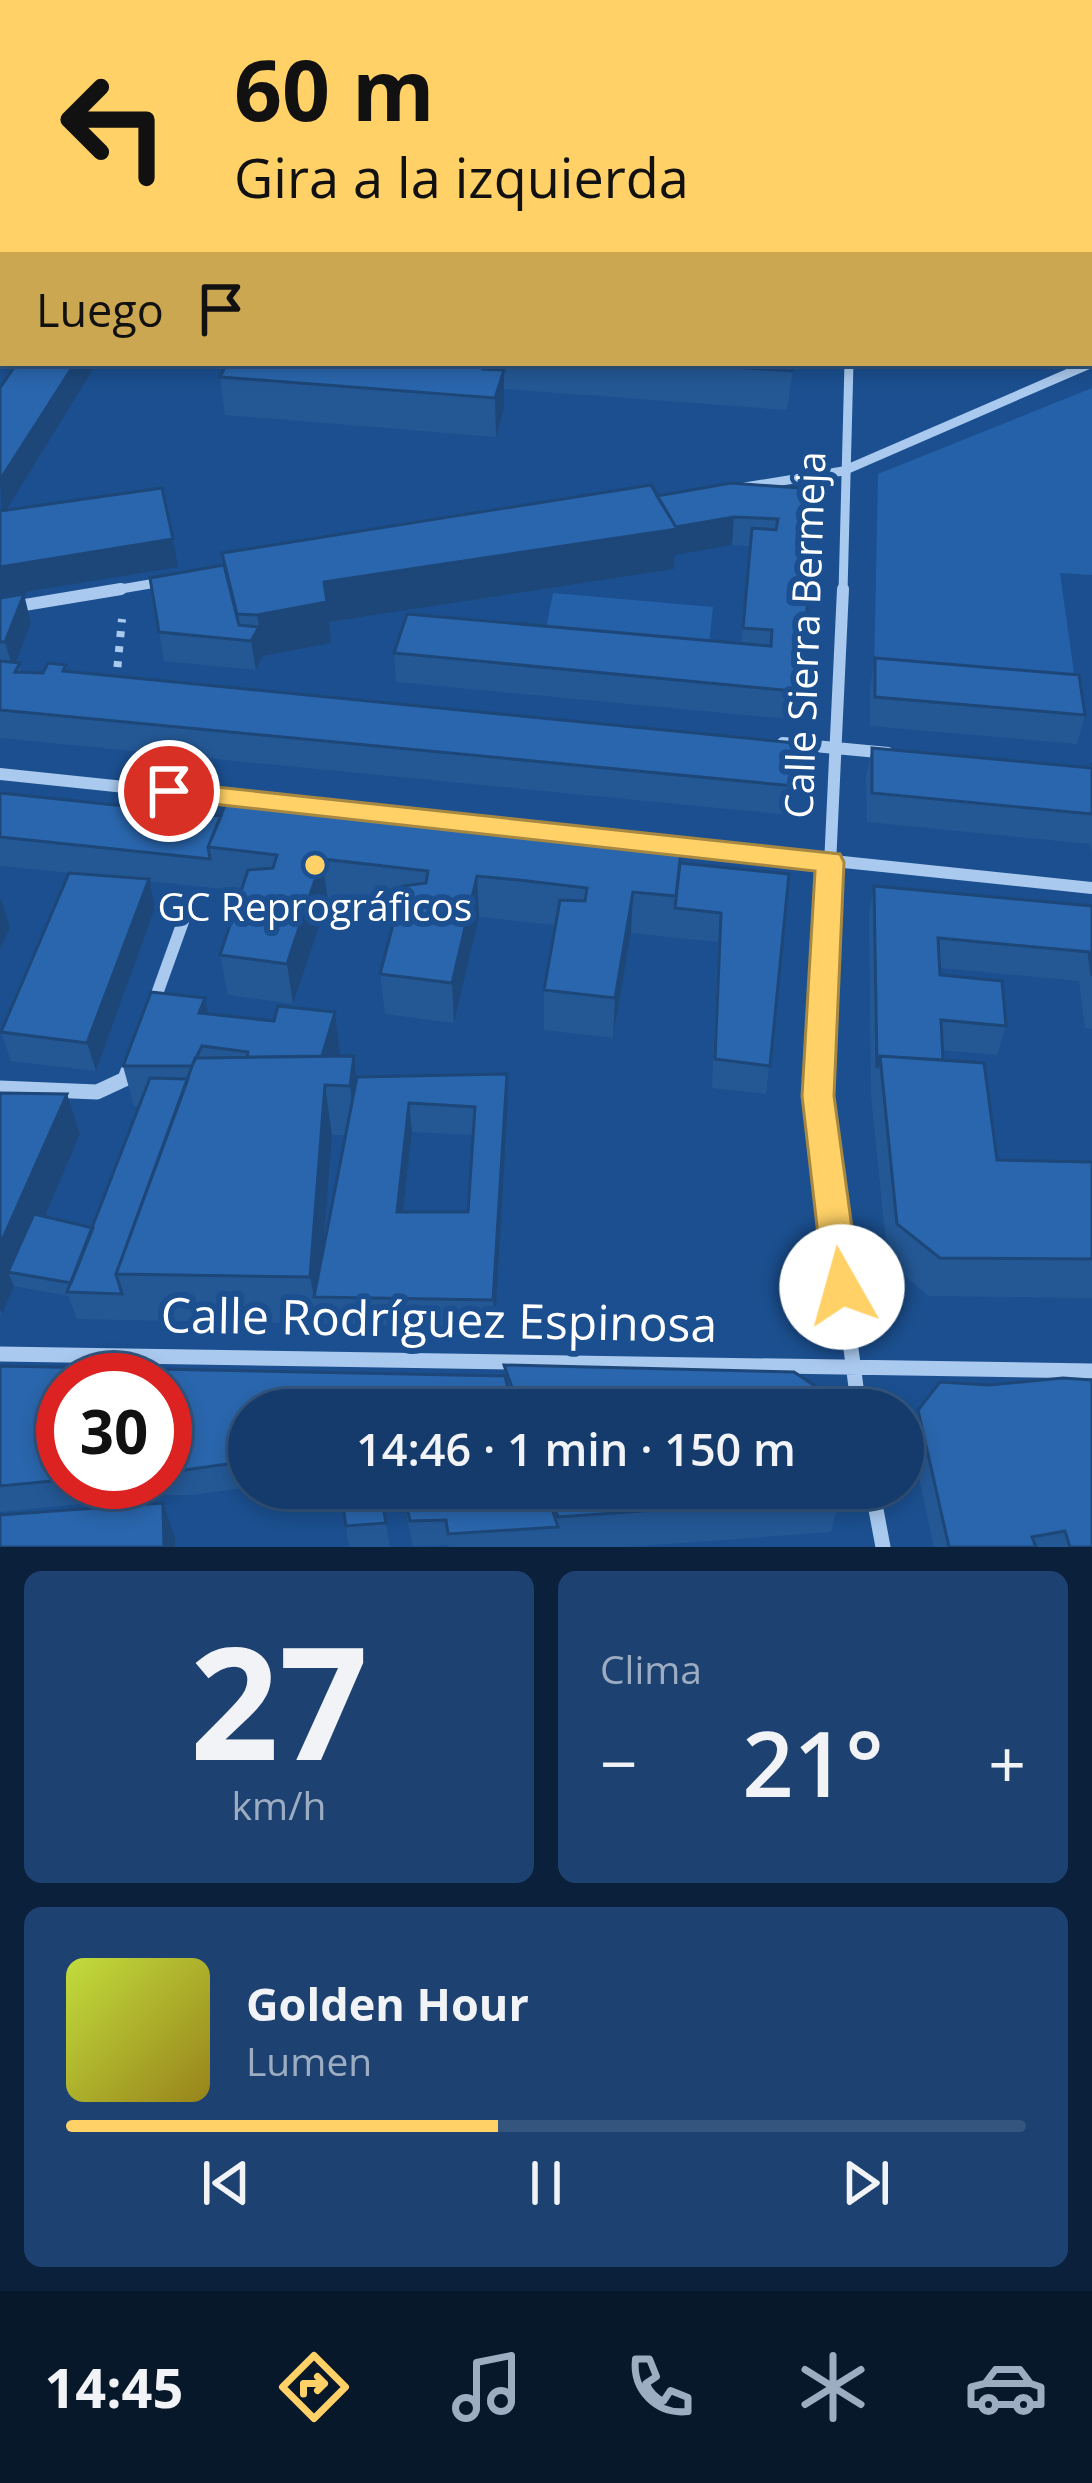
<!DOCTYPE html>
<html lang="es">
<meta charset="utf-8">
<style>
:root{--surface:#143b6b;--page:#1d4271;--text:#f1f3f6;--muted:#9dadc1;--line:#33557e;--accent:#ffd166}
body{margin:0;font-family:"Open Sans",sans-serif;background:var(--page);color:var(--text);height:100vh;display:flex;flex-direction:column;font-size:45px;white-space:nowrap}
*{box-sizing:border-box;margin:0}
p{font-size:39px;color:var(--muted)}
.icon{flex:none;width:66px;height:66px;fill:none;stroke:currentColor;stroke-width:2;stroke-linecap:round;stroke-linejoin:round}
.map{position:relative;height:1547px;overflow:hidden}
.drawer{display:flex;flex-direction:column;gap:24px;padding:24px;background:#0b203b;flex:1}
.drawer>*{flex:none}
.banner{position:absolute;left:0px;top:0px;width:1092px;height:366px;box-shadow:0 6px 18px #0003,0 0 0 3px var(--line);background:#ffd166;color:#111;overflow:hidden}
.speed{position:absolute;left:36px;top:1353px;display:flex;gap:24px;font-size:60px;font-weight:700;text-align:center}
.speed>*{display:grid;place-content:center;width:156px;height:156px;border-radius:50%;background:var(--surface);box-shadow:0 6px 18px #0003,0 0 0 3px var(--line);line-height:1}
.speed .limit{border:18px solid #d22;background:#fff;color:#111}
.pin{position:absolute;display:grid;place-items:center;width:102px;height:102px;color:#fff;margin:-51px;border:6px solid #fff;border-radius:50%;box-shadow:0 3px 12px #0007}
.me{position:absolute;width:132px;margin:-66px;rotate:353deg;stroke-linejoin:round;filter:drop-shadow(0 0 9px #0008)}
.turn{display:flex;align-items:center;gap:42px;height:252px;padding:0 36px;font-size:54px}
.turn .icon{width:156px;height:156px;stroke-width:2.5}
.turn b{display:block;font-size:84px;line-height:102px}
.then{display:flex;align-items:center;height:114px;padding:0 36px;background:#0003;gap:24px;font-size:45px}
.big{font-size:90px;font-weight:600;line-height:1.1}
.drawer .tile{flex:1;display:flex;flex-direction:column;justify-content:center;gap:18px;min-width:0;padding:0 42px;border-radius:18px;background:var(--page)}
.drawer .dial{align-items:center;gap:0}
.dial b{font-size:156px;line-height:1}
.song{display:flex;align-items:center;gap:36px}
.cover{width:144px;height:144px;border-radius:18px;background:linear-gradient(135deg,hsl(70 70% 55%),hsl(50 70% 35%))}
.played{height:12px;border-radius:6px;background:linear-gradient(90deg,var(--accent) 45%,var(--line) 45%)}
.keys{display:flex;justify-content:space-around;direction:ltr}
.heat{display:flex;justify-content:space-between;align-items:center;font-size:66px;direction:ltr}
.drawer .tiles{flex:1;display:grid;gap:24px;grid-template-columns:1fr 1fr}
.tile:last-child{grid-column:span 2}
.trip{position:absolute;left:228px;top:1389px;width:696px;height:120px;border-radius:60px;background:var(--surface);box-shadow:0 6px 18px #0003,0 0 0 3px var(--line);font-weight:600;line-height:120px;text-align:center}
.tabs{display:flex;height:192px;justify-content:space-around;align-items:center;background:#08182b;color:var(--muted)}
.tabs .icon{width:84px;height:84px}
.tabs .on{color:var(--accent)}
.tabs b{font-size:54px;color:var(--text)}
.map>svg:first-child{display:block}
</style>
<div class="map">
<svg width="1092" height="1547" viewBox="0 0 1092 1547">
<rect width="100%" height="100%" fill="#1b4f8f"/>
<path fill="#2461a8" d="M1092 388V575L1060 573 1076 687 874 674 878 474Z
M553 593 713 607 707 664 542 649Z"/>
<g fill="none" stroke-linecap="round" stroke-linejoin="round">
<path stroke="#a9c9ee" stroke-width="4.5" stroke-dasharray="3 6" stroke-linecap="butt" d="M613 0 617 3
M784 0 788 3
M892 3 905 0"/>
<path stroke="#a9c9ee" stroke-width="8" stroke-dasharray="6 9" stroke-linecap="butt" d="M116 682 122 619"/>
<path stroke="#a9c9ee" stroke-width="6" d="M704 0 708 3"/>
<path stroke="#a9c9ee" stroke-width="8" d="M242 0 252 3
M730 3 745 0"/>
<path stroke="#a9c9ee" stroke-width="9" d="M745 487 843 471 1092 363
M103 592 162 582
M843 592 849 363"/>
<path stroke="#a9c9ee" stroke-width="12" d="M0 609 121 589
M783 743 888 753
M0 774 1092 888
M153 1005 189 905
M823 1013 843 589"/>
<path stroke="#a9c9ee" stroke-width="15" d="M823 1010 818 1096 859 1410
M0 1088 97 1092 125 1079 131 1063
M0 1354 1092 1371
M872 1488 883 1547"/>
<path fill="#a9c9ee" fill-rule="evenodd" d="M59 0H71L73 3H61Z
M88 0H100L86 3Z
M3 277V290L0 291V278Z
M0 316 3 317V327L0 326Z
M3 348V359L0 360V349Z"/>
</g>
<path fill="#245895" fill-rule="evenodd" d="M0 0H41L42 3H3V55L0 56Z
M549 0H594V3H552Z
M1089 94H1092V235H1089Z
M227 363H794L787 410 504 389V409L496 437 225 415 220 377Z
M813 489 803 692 799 720 396 682 394 653 741 644 750 546 732 545 675 555 674 569 329 622 331 643 263 656 256 670 164 661 150 578 224 565 222 553 657 496Z
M0 598 31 623 16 663 22 672 43 673 66 665 68 672 794 786 790 815 0 738Z
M875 658 1085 715 1077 744 870 726V687Z
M872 748 1090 768 1092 763V852L1090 844 867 822 866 776Z
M0 793 789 874 766 1094 712 1088 718 942 631 933 613 1038 544 1030V990L556 925 479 917 454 1023 385 1014 380 974 398 908 328 900 293 1004 228 995 220 955 241 891 149 881 155 908 96 1071 11 1061 1 1032 104 876 0 866Z
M874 886 1092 906V1029L1085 1028 1079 981 940 968V975L1006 1026 997 1055 942 1050 943 1060 997 1160 1092 1162V1298L929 1296 888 1262 871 1096 869 915Z
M205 998 208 1014 340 1053 339 1056H354L357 1077 508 1102 495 1327 77 1319 68 1296 14 1286 2 1315H0V1093L67 1094 80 1134 44 1216 93 1228 139 1106H134L123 1066ZM412 1132 473 1135 468 1212H403ZM332 1135H345L324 1244Z
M504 1365 825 1410H249V1487L193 1495 90 1496 92 1503 0 1512V1366L505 1376ZM63 1380H165V1482H63Z
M989 1385 1092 1547H934L910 1436 918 1410Z
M340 1488H380L390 1547H349Z
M400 1488H838L840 1497 831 1532 626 1547H449L448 1545 413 1546Z"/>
<path fill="#1d4779" d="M316 0H354V1L316 3Z
M3 158V214L0 218V161Z
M75 363H97L2 517 0 480Z
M504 370V409L496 437 495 398Z
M734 517 732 545 675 555 674 569 329 622 331 643 263 656 256 670 251 641 259 627 257 615 324 582Z
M173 539 178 567 0 596V567Z
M24 594 31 623 13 670 5 642Z
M322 859 328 900 293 1004 287 964Z
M477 876 479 917 454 1023 452 983Z
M149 879 155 908 96 1071 87 1043Z
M633 892 631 933 613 1038 615 998Z
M1 899 10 928 0 949V900Z
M205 998 213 1039 199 1013Z
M335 1012 340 1053 331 1086 325 1085 332 1135 320 1297H314L310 1277 319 1066Z
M354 1056 360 1105 356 1135 350 1086Z
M507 1074 508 1102 495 1327 493 1300Z
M67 1094 80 1134 20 1274 8 1272 14 1286 2 1315 0 1309V1245Z
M409 1103 412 1132 400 1239 397 1212Z
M163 1503 175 1538V1547H164Z"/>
<path fill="#2a66ad" stroke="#1d4779" stroke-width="3" fill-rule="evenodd" d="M0 0H37V3H3V32H0Z
M468 0H500L481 3H471Z
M1089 94H1092V198H1089Z
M0 141H3V158L0 161Z
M17 363H75L0 480V388Z
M227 363H484L483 369 504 370 495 398 220 377Z
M671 363H793L792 371Z
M731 483 813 489 803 692 394 653 407 614 771 646 772 630 743 628 752 528 776 530 778 519 734 517 676 527 657 496Z
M651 485 677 529 324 582 327 602 257 615 237 614 222 553Z
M162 488 173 539 0 567V511Z
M224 565 239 625 259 627 251 641 159 632 150 578Z
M24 594 5 642H0V598Z
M875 658 1079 675 1085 715 875 697Z
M0 661 20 663 15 672 43 673 48 663 66 665 63 671 796 743 794 786 0 710Z
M872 748 1092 768V763V814L872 793Z
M0 793 221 816 208 847 210 859 0 837Z
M225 805 681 851 676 896 633 892 615 998 544 990 560 900 585 901 587 888 519 880 477 876 452 983 380 974 403 886 426 883 428 871 322 859 287 964 220 955 248 870 273 868 277 855 208 847Z
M680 863 789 874 770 1066 715 1059 721 913 675 908Z
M69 873 149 879 87 1043 1 1032Z
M874 886 1092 906V976L1089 952 938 938 940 975 1002 981 1006 1026 941 1020 943 1060 880 1056 877 1068Z
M151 992 205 998 199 1013 274 1021 278 1006 335 1012 322 1056 247 1057 248 1052 202 1046 192 1066H123Z
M354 1056 350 1086 325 1085 310 1277 116 1274 195 1058Z
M880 1056 984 1063 997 1160 1092 1162V1259L940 1258 897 1224Z
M507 1074 493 1300 314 1297 357 1077ZM409 1103 475 1107 468 1212H397Z
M150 1078 188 1079 116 1274 122 1294 67 1292Z
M0 1093 67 1094 0 1245Z
M34 1214 93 1228 71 1283 8 1272Z
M504 1365 794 1372 821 1390 825 1410H520Z
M0 1366 505 1376 513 1409 249 1410V1461L185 1470H165V1380H63V1480L0 1486Z
M1063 1378 1092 1380V1547H1070L1065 1531 1032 1537 1036 1547H949L918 1410 940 1382 989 1385Z
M340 1488H380L386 1523 346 1526Z
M402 1488H545L558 1527 448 1534 446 1520 410 1521Z
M548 1488H838L840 1497 558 1517Z
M163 1503 164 1547H0V1515Z"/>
<path fill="#ffd166" stroke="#a68842" stroke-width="3" d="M169 782 840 854 844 862 834 1096 860 1287 855 1298 842 1303 830 1298 824 1287 802 1096 815 871 159 798 155 791Z"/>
<circle fill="#ffd166" stroke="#1b4f8f" stroke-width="4.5" cx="315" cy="865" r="12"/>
<g text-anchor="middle" stroke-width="12" stroke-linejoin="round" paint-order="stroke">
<g font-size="39" fill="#fff" stroke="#1b4f8f">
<text transform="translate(805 635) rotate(-88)" y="14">Calle Sierra Bermeja</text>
</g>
<g font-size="39" fill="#fff" stroke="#1b4f8f">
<text x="315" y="921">GC Reprográficos</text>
</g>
<g font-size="48" fill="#fff" stroke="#1b4f8f">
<text transform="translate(439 1320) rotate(1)" y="17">Calle Rodríguez Espinosa</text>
</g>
</g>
</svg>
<div class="speed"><div class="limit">30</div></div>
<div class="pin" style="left:169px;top:791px;background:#d93025"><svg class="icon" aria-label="arrive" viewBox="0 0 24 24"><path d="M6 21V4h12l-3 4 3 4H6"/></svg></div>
<svg class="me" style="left:842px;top:1287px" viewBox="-20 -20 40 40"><circle r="19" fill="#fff"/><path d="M0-13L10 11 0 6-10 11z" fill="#ffd166"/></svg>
<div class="trip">14:46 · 1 min · 150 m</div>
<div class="banner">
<div class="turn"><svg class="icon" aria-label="left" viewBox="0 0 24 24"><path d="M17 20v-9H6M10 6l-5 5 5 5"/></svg><div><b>60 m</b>Gira a la izquierda</div></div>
<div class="then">Luego<svg class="icon" aria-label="arrive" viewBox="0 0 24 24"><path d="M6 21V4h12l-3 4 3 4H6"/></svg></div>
</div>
</div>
<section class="drawer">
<div class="tiles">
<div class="tile dial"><b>27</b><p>km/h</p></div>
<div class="tile"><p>Clima</p>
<div class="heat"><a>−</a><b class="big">21°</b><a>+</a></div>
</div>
<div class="tile">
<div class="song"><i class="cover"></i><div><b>Golden Hour</b><p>Lumen</p></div></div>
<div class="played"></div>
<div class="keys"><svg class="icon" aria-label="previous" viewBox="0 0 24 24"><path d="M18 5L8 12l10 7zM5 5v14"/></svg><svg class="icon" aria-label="pause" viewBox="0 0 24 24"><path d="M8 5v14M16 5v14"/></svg><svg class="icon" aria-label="next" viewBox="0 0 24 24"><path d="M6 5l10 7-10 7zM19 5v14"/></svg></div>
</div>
</div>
</section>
<nav class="tabs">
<b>14:45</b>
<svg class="icon on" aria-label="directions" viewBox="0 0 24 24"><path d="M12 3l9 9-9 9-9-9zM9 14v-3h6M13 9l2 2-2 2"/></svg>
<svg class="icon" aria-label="music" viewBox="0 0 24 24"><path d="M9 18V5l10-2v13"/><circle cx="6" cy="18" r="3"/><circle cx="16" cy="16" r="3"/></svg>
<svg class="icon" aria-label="phone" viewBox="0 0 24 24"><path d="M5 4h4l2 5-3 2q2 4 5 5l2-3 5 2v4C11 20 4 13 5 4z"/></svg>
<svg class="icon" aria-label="climate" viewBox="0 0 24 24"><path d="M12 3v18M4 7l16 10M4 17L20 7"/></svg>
<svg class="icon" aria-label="car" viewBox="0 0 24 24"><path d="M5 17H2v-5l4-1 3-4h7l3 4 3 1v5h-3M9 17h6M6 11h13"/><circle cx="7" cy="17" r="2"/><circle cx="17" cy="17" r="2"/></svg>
</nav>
